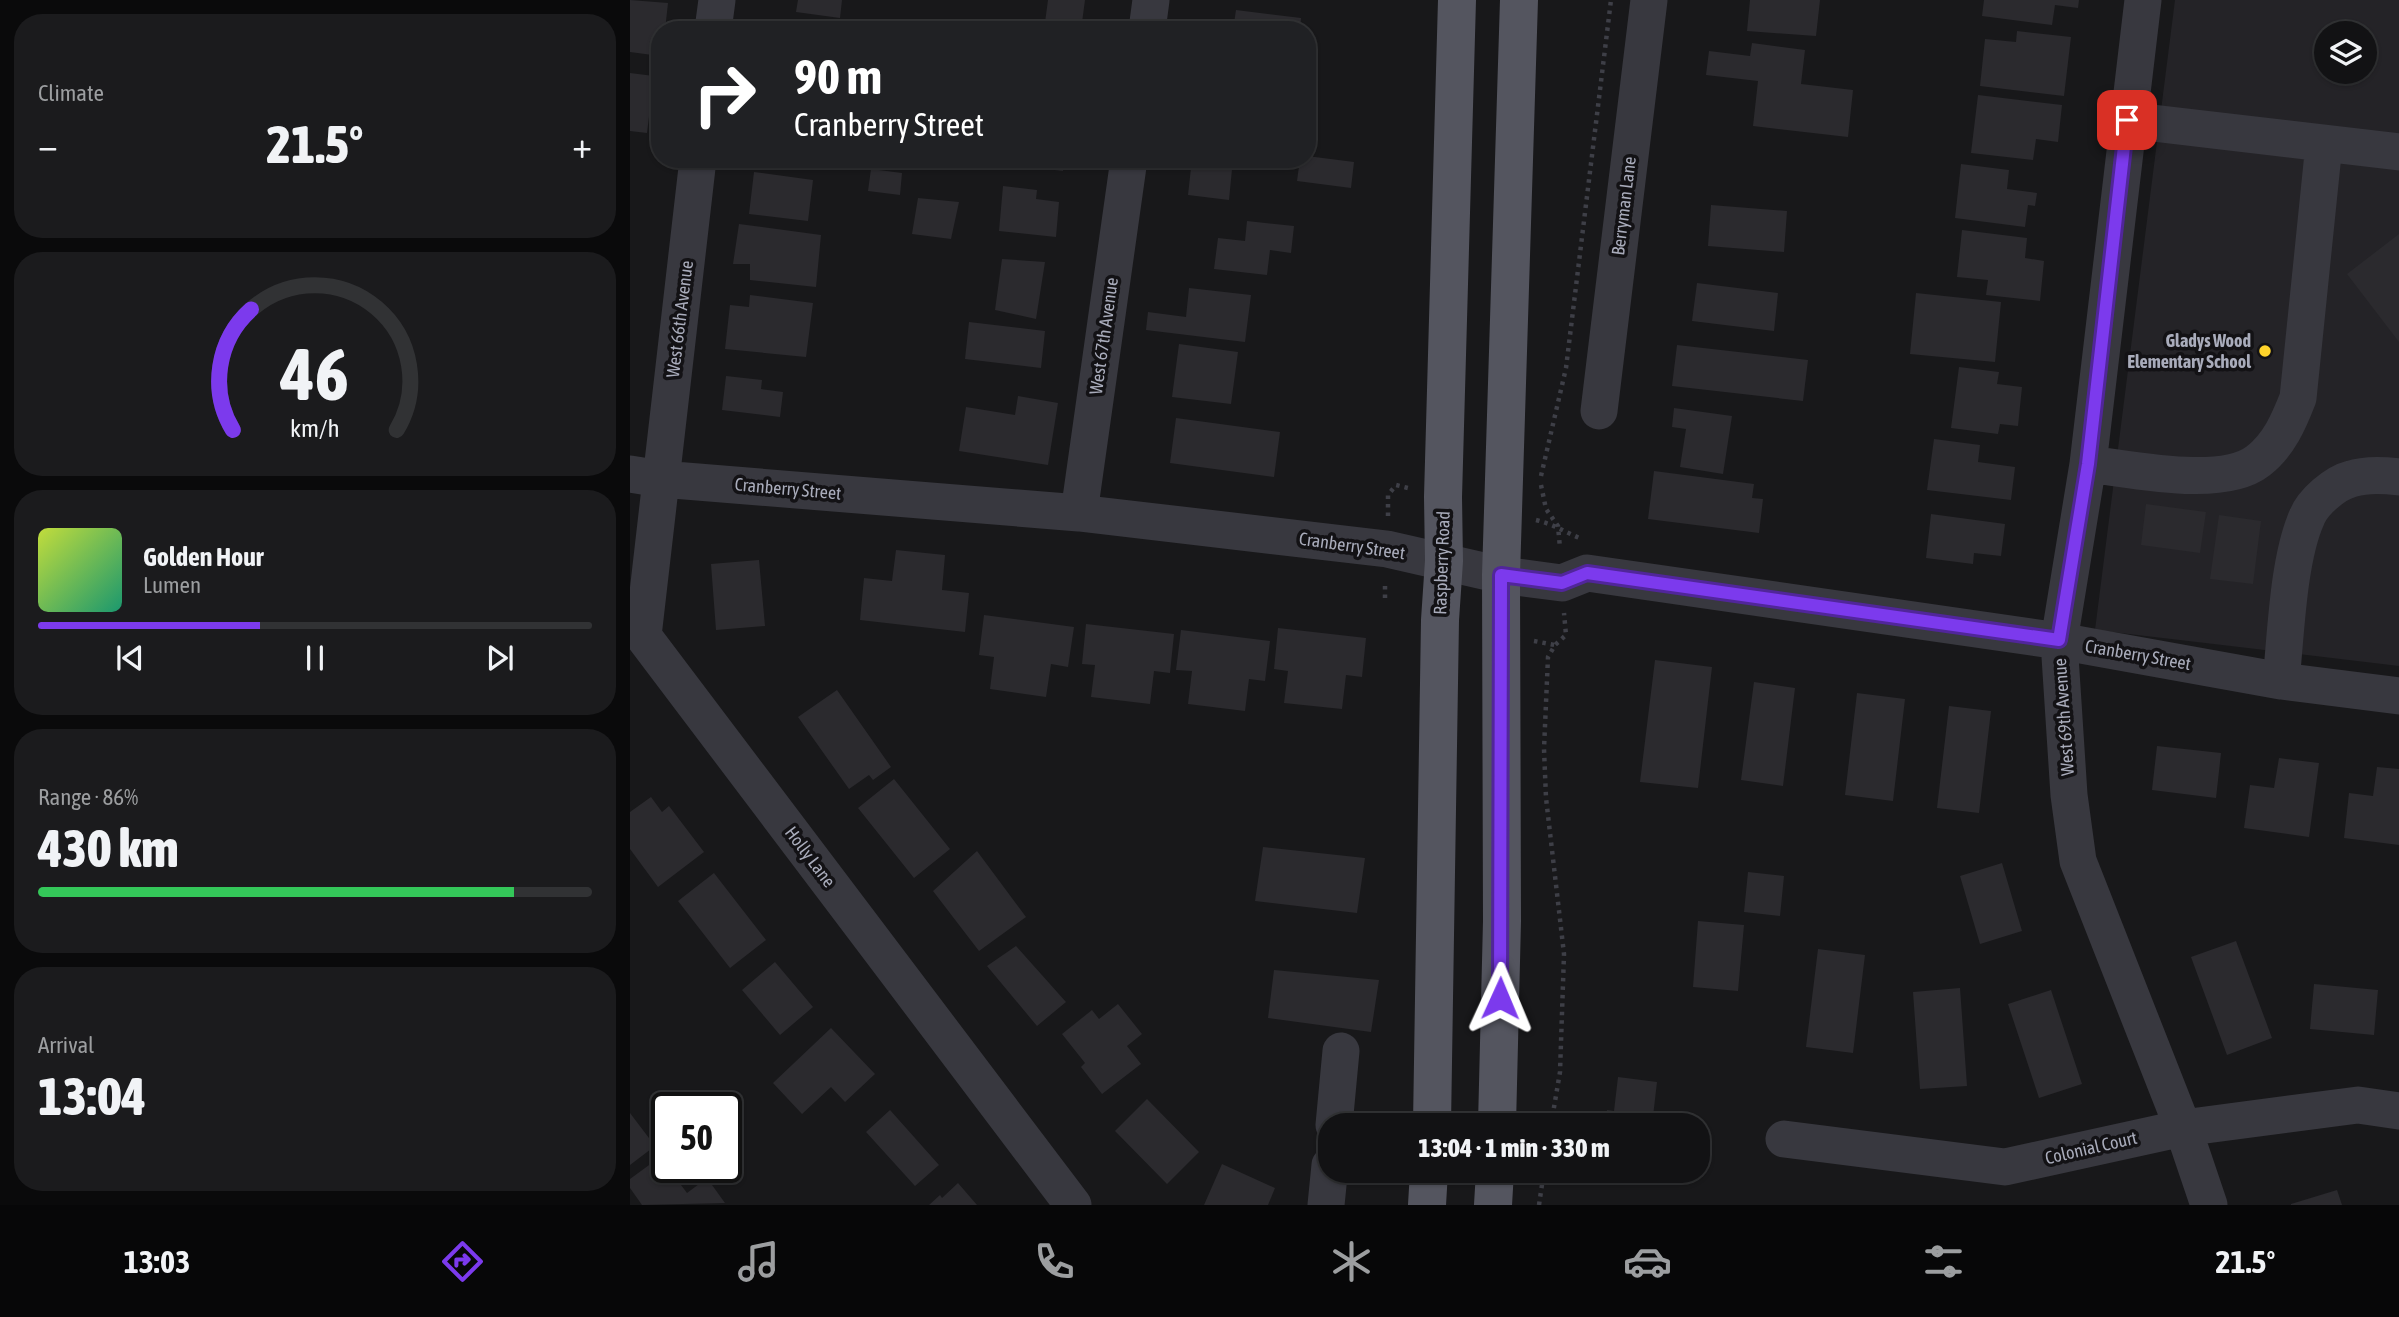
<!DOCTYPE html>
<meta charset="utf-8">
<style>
:root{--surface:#121214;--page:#1b1b1d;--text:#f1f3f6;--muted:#9c9ea0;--line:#313234;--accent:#7c3aed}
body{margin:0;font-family:"Asap Condensed",sans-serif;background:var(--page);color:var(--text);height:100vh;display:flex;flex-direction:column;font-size:26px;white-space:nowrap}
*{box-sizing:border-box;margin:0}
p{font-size:23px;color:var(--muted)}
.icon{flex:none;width:38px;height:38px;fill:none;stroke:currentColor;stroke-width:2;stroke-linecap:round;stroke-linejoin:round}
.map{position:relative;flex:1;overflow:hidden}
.drawer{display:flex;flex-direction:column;gap:14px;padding:14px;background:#0a0a0b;width:630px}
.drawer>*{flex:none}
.banner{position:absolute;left:21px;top:21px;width:665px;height:147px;border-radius:28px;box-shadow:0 2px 5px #0004,0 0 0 2px var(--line);background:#202124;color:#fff;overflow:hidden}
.tools{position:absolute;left:1684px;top:21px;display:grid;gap:14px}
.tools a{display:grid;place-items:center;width:63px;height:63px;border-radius:50%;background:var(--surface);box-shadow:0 2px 5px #0004,0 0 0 2px var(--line);font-size:35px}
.speed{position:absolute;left:21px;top:1092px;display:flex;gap:14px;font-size:35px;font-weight:700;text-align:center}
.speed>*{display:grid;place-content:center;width:91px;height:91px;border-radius:50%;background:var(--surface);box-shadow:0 2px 5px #0004,0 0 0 2px var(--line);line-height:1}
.speed .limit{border:4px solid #111;border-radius:10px;background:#fff;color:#111}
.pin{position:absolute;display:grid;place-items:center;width:60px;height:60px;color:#fff;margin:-30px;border-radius:14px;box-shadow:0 4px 10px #0006}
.me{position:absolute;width:77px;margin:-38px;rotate:1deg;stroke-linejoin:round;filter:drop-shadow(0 0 5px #0008)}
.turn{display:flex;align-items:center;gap:24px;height:147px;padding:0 28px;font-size:32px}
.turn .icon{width:91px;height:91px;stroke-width:2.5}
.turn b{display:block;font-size:49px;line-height:60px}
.big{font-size:52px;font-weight:800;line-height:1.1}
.drawer .card{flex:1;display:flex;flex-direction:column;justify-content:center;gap:10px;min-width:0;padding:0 24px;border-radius:28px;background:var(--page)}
.drawer .dial{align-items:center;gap:0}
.dial svg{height:182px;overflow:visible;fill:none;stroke:var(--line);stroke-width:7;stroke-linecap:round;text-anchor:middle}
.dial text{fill:var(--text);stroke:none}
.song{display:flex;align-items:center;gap:21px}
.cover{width:84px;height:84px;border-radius:10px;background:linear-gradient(135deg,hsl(70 70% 55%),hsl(160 70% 35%))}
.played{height:7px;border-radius:4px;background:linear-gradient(90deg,var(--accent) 40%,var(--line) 40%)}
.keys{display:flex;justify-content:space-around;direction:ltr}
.heat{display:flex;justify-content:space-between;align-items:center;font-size:38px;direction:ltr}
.charge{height:10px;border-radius:5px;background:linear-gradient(90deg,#34c759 86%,var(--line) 0)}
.trip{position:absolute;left:688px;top:1113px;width:392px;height:70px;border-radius:28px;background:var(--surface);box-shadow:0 2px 5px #0004,0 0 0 2px var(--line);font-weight:800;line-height:70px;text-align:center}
.tabs{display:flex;height:112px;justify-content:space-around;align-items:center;background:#070708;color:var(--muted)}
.tabs .icon{width:49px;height:49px}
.tabs .active{color:var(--accent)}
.tabs b{font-size:32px;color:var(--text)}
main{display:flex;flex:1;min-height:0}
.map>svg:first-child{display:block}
</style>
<main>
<section class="drawer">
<div class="card"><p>Climate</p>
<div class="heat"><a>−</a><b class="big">21.5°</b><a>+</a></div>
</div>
<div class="card dial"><svg viewBox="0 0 100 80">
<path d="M14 69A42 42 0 1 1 86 69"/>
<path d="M14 69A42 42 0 0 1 22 16" stroke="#7c3aed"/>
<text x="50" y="56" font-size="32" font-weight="700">46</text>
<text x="50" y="72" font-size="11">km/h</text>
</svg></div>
<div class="card">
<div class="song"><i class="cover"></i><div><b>Golden Hour</b><p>Lumen</p></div></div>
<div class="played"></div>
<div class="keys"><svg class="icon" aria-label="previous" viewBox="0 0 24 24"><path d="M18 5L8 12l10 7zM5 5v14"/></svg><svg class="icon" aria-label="pause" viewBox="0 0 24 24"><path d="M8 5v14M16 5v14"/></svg><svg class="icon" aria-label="next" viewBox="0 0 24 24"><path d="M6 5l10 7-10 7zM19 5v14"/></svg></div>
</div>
<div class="card"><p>Range · 86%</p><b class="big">430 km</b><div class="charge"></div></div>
<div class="card"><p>Arrival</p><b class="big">13:04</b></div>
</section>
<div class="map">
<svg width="1769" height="1205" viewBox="0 0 1769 1205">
<rect width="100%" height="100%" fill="#18181a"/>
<path fill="#242327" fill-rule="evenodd" d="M1545 0H1769V666L1465 630ZM1696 33H1734V72H1696Z"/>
<path fill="#2b2a2e" d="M0 0 38 3 35 30H30V56L0 52Z
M168 0H212L210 18 166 12Z
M418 0H455L451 30H414Z
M1120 0H1190L1186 36 1117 31Z
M1354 0H1449L1448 8 1425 5 1422 25 1352 16Z
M606 10 671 18 670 30H603Z
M1387 31 1441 37 1434 96 1350 86 1355 39 1386 42Z
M1122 43 1175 50 1171 84 1223 90 1218 137 1123 126 1128 81 1076 75 1079 51 1120 56Z
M0 73 24 76 17 133 0 131Z
M1348 95 1432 105 1428 142 1406 139 1403 160 1341 153Z
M677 156 724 162 721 188 667 181 670 159H677Z
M392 159H434L433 171 391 166Z
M562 159H603L599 200 558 195Z
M1331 164 1379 170 1377 189 1407 193 1405 206 1398 205 1395 227 1325 218Z
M241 169 272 173 270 195 238 191Z
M124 172 183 180 178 221 119 214Z
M373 186 407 190 406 199 429 202 426 237 369 231Z
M288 198 329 202 321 239 282 234Z
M1081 205 1157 211 1154 252 1078 246Z
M617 221 664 226 661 253 640 250 637 275 584 269 588 238 615 241Z
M109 224 191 235 186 287 120 280V264H103Z
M1332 230 1397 238 1395 258 1414 261 1410 301 1356 295 1358 280 1327 277Z
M1769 234V342L1717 274Z
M372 259 415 262 406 319 365 310Z
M1067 283 1148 293 1144 331 1062 321Z
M559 288 621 295 615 342 516 330 518 312 556 317Z
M1286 293 1371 302 1365 362 1280 354Z
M120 295 183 303 176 357 95 349 100 305 119 307Z
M339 322 415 331 411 368 335 359Z
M549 344 608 352 601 404 542 397Z
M1047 345 1178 360 1173 401 1042 386Z
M1329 367 1369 372 1367 384 1392 387 1388 426 1370 424 1368 434 1321 428Z
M96 376 132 380 131 389 153 392 150 417 92 410Z
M388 396 428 403 418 465 329 451 336 407 385 415Z
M1044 408 1102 416 1093 474 1050 467 1056 429 1042 427Z
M546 418 650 432 644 477 540 463Z
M1304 439 1350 445 1348 462 1385 467 1381 500 1297 490Z
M1024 471 1124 484 1122 498 1133 499 1129 533 1018 519Z
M1516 504 1576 512 1570 553 1511 545Z
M1301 514 1375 524 1371 556 1344 553 1343 564 1296 558Z
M1589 515 1631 521 1623 584 1580 579Z
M266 550 315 555 312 590 339 593 335 632 230 620 234 578 262 581Z
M129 560 135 626 86 630 81 564Z
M354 615 444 627 438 667 421 664 416 697 360 689 364 657 349 655Z
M456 624 544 634 540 673 524 671 520 704 461 697 465 665 452 664Z
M648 628 736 638 732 677 716 675 712 709 654 703 658 671 644 669Z
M551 630 640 641 635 681 619 679 615 711 558 704 562 671 546 670Z
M1025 660 1082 667 1068 788 1010 782Z
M1124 682 1165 688 1153 786 1111 780Z
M207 690 261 767 243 780 239 775 219 789 168 717Z
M1227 693 1275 699 1263 801 1215 795Z
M1319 706 1361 711 1349 813 1307 808Z
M1527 746 1591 753 1586 798 1522 790Z
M1649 758 1689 763 1679 837 1614 828 1620 785 1644 788Z
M1747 767 1769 769V845L1714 838 1719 793 1743 796Z
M264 779 320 849 284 878 228 808Z
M21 797 32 812 39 806 74 852 28 887 0 849V812Z
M633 847 735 858 727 913 625 901Z
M347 851 396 917 349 951 303 891Z
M1372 863 1392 931 1350 944 1330 876Z
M1118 872 1154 876 1150 916 1114 912Z
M84 873 136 940 100 968 48 901Z
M1068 921 1114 925 1108 991 1063 987Z
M1606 941 1642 1038 1597 1055 1561 957Z
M386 946 436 1002 407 1026 357 966Z
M1188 949 1235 955 1223 1053 1176 1047Z
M145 962 183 1007 150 1035 112 990Z
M644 970 749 980 741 1032 638 1018Z
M1684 984 1748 990 1744 1035 1680 1029Z
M1330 988 1337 1086 1290 1089 1283 992Z
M1421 990 1452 1084 1409 1098 1378 1004Z
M488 1004 512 1034 497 1046 511 1064 472 1094 451 1067 455 1063 432 1034 462 1010 469 1019Z
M201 1028 245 1074 215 1102 201 1087 172 1114 143 1083Z
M988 1077 1027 1082 1022 1125H975L977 1110 984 1111Z
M517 1099 569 1152 537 1184 485 1131Z
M260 1110 309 1165 285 1186 236 1132Z
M0 1113 25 1146 0 1165Z
M30 1157 57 1193 77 1178 95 1203 12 1205 0 1188V1179Z
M592 1164 645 1188 638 1205H574Z
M977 1171H1016L1014 1183 976 1178Z
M328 1183 347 1205H299L310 1195 312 1198Z
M1707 1190 1712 1205H1661V1204Z"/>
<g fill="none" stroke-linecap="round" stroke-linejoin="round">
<path stroke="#3e3f47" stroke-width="4.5" stroke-dasharray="3.5 5" stroke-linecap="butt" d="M911 476 936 368 981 0
M911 485 916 509 928 526 930 548
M758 516V495L766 485 782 489
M906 520C926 525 934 532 952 539
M755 598V581
M904 641 925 645
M921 1125 930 1072 934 954 916 798 914 749 918 657 925 645 936 635 934 613
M909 1205 914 1171"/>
<path stroke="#38383f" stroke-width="37" d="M1513 0 1458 464 1429 641 1439 795 1448 861 1553 1128 1579 1205
M83 30 87 0
M517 30 521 0
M1497 120 1769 152
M68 159 13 636 443 1205
M969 411 1019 0
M1458 464C1502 469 1592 489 1628 461 1649 445 1659 421 1668 398L1694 144
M0 474 31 479 449 513 757 549 871 575 932 583 957 573 1429 641 1651 681 1769 696
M449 513 499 159
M1651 681C1656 634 1658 559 1677 517 1683 502 1705 483 1721 479 1736 474 1754 475 1769 477
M704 1125 711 1051
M1154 1139 1375 1167 1553 1128 1728 1105 1769 1111
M696 1205 700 1165"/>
<path stroke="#54555f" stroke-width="38" d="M802 1125 810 620 814 561 813 497 827 0
M867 1125 872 921 871 575 889 0
M797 1205 799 1171
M863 1205 865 1171"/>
</g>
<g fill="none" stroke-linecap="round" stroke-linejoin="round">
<defs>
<path id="route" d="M870 998 871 575 932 583 957 573 1429 640 1458 464 1497 120"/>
</defs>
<use href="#route" stroke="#51269a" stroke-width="18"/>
<use href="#route" stroke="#7c3aed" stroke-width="12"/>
</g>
<circle fill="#ffd42b" stroke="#131215" stroke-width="2.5" cx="1635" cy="351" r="7"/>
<g text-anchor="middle" stroke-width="7" stroke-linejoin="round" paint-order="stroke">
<g font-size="18" fill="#a9acbb" stroke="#131215">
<text transform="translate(994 206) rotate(-83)" y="6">Berryman Lane</text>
<text transform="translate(50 319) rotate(-83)" y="6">West 66th Avenue</text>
<text transform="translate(474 336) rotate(-82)" y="6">West 67th Avenue</text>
<text transform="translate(158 489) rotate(5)" y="6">Cranberry Street</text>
<text transform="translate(722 546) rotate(8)" y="6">Cranberry Street</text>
<text transform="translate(812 563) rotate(-88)" y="6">Raspberry Road</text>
<text transform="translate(1508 655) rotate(10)" y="6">Cranberry Street</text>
<text transform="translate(1434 717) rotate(-94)" y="6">West 69th Avenue</text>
<text transform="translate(180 857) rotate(53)" y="6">Holly Lane</text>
<text transform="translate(1461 1148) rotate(-13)" y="6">Colonial Court</text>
</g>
<g font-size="18" font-weight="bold" fill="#a9acbb" stroke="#131215" text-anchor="end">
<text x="1621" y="347">Gladys Wood<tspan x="1621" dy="21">Elementary School</tspan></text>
</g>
</g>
</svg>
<div class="tools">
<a><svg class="icon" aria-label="layers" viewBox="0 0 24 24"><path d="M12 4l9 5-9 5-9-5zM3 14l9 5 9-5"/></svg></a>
</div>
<div class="speed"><div class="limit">50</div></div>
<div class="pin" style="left:1497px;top:120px;background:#d93025"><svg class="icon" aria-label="arrive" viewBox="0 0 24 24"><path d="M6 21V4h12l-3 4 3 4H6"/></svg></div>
<svg class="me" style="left:870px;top:998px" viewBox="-20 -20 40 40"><path d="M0-17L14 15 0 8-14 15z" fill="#7c3aed" stroke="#fff" stroke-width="4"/></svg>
<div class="trip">13:04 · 1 min · 330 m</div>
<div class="banner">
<div class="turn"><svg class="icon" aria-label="right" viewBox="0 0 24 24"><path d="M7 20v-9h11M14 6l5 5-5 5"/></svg><div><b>90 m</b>Cranberry Street</div></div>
</div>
</div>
</main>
<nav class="tabs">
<b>13:03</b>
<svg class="icon active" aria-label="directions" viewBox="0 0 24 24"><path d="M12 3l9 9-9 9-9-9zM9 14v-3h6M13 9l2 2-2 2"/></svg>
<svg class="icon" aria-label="music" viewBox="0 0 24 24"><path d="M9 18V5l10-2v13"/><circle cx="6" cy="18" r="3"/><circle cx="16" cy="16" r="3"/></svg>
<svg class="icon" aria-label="phone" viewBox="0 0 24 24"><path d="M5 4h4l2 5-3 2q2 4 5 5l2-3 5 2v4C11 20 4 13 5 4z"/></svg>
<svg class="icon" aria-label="climate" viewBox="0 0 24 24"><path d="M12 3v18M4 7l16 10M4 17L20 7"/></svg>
<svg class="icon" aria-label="car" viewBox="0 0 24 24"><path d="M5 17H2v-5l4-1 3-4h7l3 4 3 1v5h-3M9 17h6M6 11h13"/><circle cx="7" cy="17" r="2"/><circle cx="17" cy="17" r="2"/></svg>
<svg class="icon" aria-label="filters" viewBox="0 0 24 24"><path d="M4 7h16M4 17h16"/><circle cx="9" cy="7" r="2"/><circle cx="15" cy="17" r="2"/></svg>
<b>21.5°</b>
</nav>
